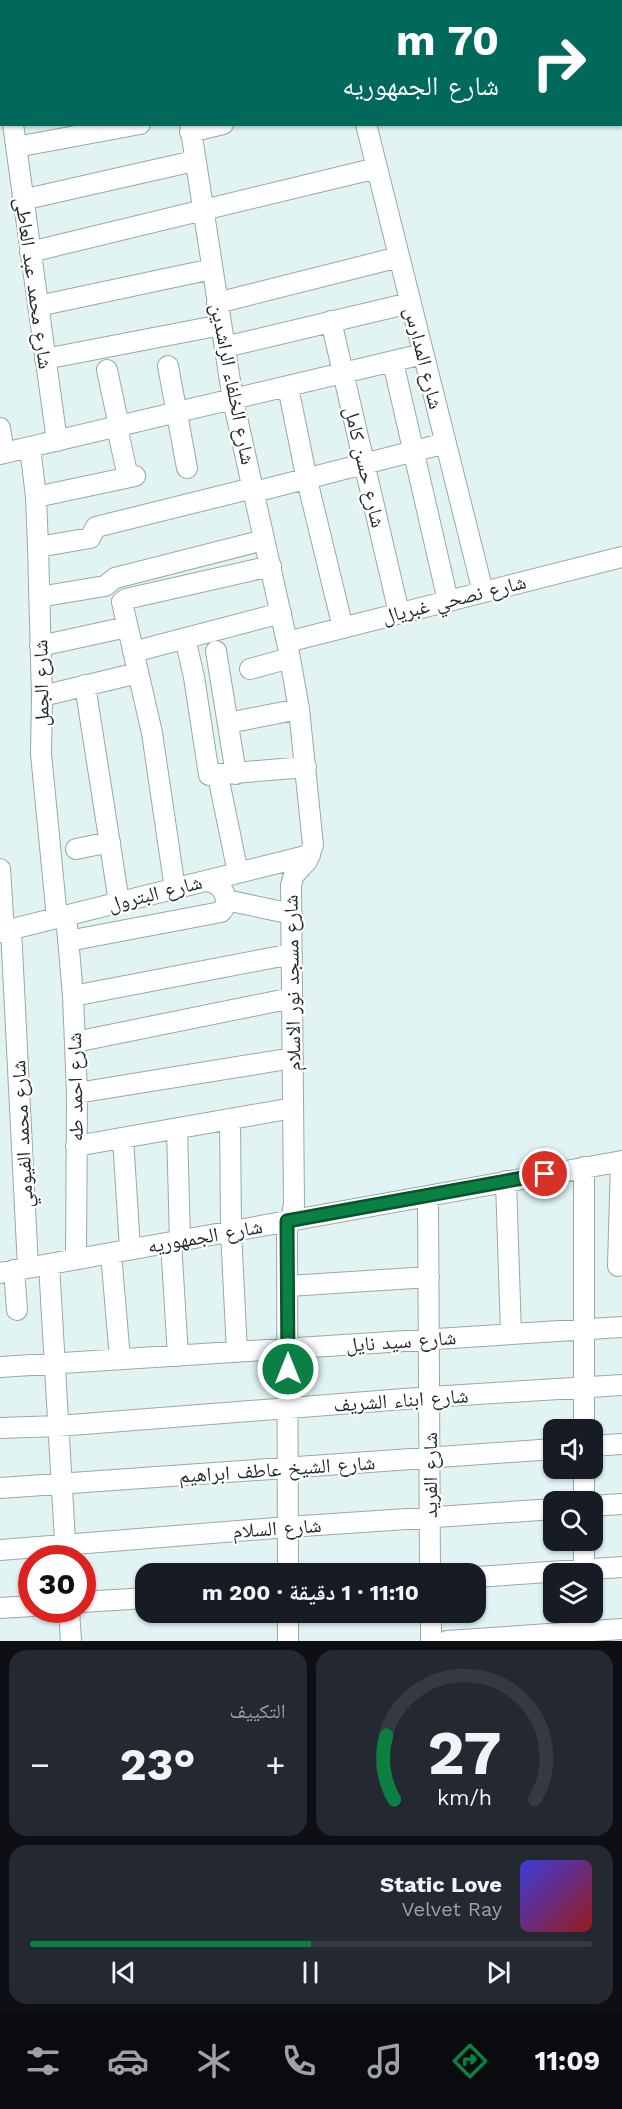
<!DOCTYPE html>
<html lang="ar">
<meta charset="utf-8">
<style>
:root{--surface:#171b24;--page:#242831;--text:#f1f3f6;--muted:#9ea1a6;--line:#363941;--accent:#0b8043}
body{margin:0;font-family:"Work Sans","Noto Naskh Arabic",sans-serif;background:var(--page);color:var(--text);direction:rtl;height:100vh;display:flex;flex-direction:column;font-size:22px;white-space:nowrap}
*{box-sizing:border-box;margin:0}
p{font-size:20px;color:var(--muted)}
.icon{flex:none;width:33px;height:33px;fill:none;stroke:currentColor;stroke-width:2;stroke-linecap:round;stroke-linejoin:round}
.map{position:relative;height:1641px;overflow:hidden;direction:ltr}
.panel{display:flex;flex-direction:column;gap:9px;padding:9px;background:#0d0f14;flex:1}
.panel>*{flex:none}
.guide{position:absolute;left:0px;top:0px;width:622px;height:126px;box-shadow:0 2px 4px #0004;direction:rtl;background:#00695c;color:#fff;overflow:hidden}
.controls{position:absolute;left:543px;top:1419px;display:grid;gap:12px}
.controls a{display:grid;place-items:center;width:60px;height:60px;border-radius:12px;background:var(--surface);box-shadow:0 2px 4px #0004;font-size:30px}
.speed{position:absolute;left:18px;top:1545px;display:flex;gap:12px;font-size:30px;font-weight:700;text-align:center}
.speed>*{display:grid;place-content:center;width:78px;height:78px;border-radius:50%;background:var(--surface);box-shadow:0 2px 4px #0004;line-height:1}
.speed .limit{border:9px solid #d22;background:#fff;color:#111}
.pin{position:absolute;display:grid;place-items:center;width:51px;height:51px;color:#fff;margin:-26px;border:3px solid #fff;border-radius:50%;box-shadow:0 2px 6px #0007}
.me{position:absolute;width:66px;margin:-33px;rotate:0deg;stroke-linejoin:round;filter:drop-shadow(0 0 4px #0008)}
.turn{display:flex;align-items:center;gap:21px;height:126px;padding:0 24px;font-size:27px}
.turn .icon{width:78px;height:78px;stroke-width:2.5}
.turn b{display:block;font-size:42px;line-height:51px}
.big{font-size:45px;font-weight:700;line-height:1.1}
.panel .card{flex:1;display:flex;flex-direction:column;justify-content:center;gap:9px;min-width:0;padding:0 21px;border-radius:18px;background:var(--page)}
.panel .dial{align-items:center;gap:0}
.dial svg{height:156px;overflow:visible;fill:none;stroke:var(--line);stroke-width:7;stroke-linecap:round;text-anchor:middle}
.dial text{fill:var(--text);stroke:none}
.song{display:flex;align-items:center;gap:18px}
.cover{width:72px;height:72px;border-radius:9px;background:linear-gradient(135deg,hsl(240 70% 55%),hsl(0 70% 35%))}
.played{height:6px;border-radius:3px;background:linear-gradient(90deg,var(--accent) 50%,var(--line) 50%)}
.keys{display:flex;justify-content:space-around;direction:ltr}
.heat{display:flex;justify-content:space-between;align-items:center;font-size:33px;direction:ltr}
.panel .tiles{flex:1;display:grid;gap:9px;grid-template-columns:1fr 1fr}
.card:last-child{grid-column:span 2}
.trip{position:absolute;left:135px;top:1563px;width:351px;height:60px;border-radius:18px;background:var(--surface);box-shadow:0 2px 4px #0004;font-weight:700;line-height:60px;text-align:center;direction:rtl}
.tab-bar{display:flex;height:96px;justify-content:space-around;align-items:center;background:#090b0e;color:var(--muted)}
.tab-bar .icon{width:42px;height:42px}
.tab-bar .on{color:var(--accent)}
.tab-bar b{font-size:27px;color:var(--text)}
.map>svg:first-child{display:block}
</style>
<div class="map">
<svg width="622" height="1641" viewBox="0 0 622 1641">
<rect width="100%" height="100%" fill="#e2f3f3"/>
<g fill="none" stroke-linecap="round" stroke-linejoin="round">
<defs>
<path id="minor" d="M181 0V2
M334 0 335 2
M250 2 253 0
M0 22 2 34
M0 112 2 111
M13 124 57 441
M190 124 233 400 287 642 299 709 313 845 307 861 294 875 291 885 294 1205 291 1218 287 1221 288 1574
M366 124 483 592
M190 132 223 124
M16 147 140 124
M22 200 194 161
M30 252 377 168
M217 303 399 257
M38 306 212 269
M331 321 399 613
M225 347 410 303
M45 359 221 325
M393 362 448 601
M168 366 187 468
M107 370 119 426
M288 387 307 480 343 628
M117 427 128 477
M0 428 4 453
M30 447 36 497 38 547 42 696 41 754 57 918
M0 454 423 354
M254 492 446 443
M36 497 135 476
M38 547 90 538 96 527 253 488
M39 597 105 586 115 578 264 540
M185 638 194 677 209 775 306 767
M287 642 622 557
M40 646 127 627
M216 651 236 774
M133 652 281 613
M250 669 290 658
M85 685 119 902
M42 696 138 673
M228 723 299 709
M218 776 238 873
M76 849 110 842
M0 869 4 931
M175 889 152 733 122 602 126 599 271 566
M226 900 292 914
M66 915 73 996 77 1093 76 1259
M11 929 28 1267
M0 932 310 855
M68 941 221 912C233 899 221 883 207 881
M73 996 292 954
M75 1042 292 998
M77 1093 293 1058
M230 1119 231 1231 237 1352
M177 1129 180 1241
M123 1138 130 1249
M76 1146 293 1108
M506 1181 511 1334
M428 1196 430 1574
M171 1242 178 1356
M111 1253 120 1359
M49 1264 66 1558
M618 1266 621 1161
M14 1270 17 1310
M0 1273 622 1161
M288 1286 429 1277
M0 1367 622 1327
M0 1428 58 1426 430 1397 622 1385
M584 1430V1167
M592 1446 622 1444
M0 1488 554 1449
M584 1502V1468
M592 1506 622 1504
M584 1540V1574
M0 1550 288 1527 554 1509
M476 1577 622 1567
M82 1602 146 1598
M0 1608 32 1606
M69 1610 71 1641
M288 1612V1641
M431 1612V1641
M447 1641 622 1629"/>
</defs>
<use href="#minor" stroke="#99a9a9" stroke-width="22"/>
<use href="#minor" stroke="#fff" stroke-width="20"/>
</g>
<g fill="none" stroke-linecap="round" stroke-linejoin="round">
<defs>
<path id="route" d="M288 1369 287 1221 545 1174"/>
</defs>
<use href="#route" stroke="#07532c" stroke-width="15"/>
<use href="#route" stroke="#0b8043" stroke-width="10"/>
</g>
<g text-anchor="middle" stroke-width="4.5" stroke-linejoin="round" paint-order="stroke">
<g font-size="20" fill="#242b2b" stroke="#fff">
<text transform="translate(34 283) rotate(82)" y="7">شارع محمد عبد العاطى</text>
<text transform="translate(424 358) rotate(76)" y="7">شارع المدارس</text>
<text transform="translate(233 384) rotate(79)" y="7">شارع الخلفاء الراشدين</text>
<text transform="translate(365 467) rotate(77)" y="7">شارع حسن كامل</text>
<text transform="translate(454 599) rotate(-14)" y="7">شارع نصحي غبريال</text>
<text transform="translate(41 683) rotate(-91)" y="7">شارع الجمل</text>
<text transform="translate(155 893) rotate(-14)" y="7">شارع البترول</text>
<text transform="translate(292 983) rotate(-91)" y="7">شارع مسجد نور الاسلام</text>
<text transform="translate(75 1087) rotate(-91)" y="7">شارع احمد طه</text>
<text transform="translate(22 1134) rotate(-93)" y="7">شارع محمد الفيومي</text>
<text transform="translate(205 1236) rotate(-10)" y="7">شارع الجمهوريه</text>
<text transform="translate(401 1341) rotate(-4)" y="7">شارع سيد نايل</text>
<text transform="translate(401 1400) rotate(-4)" y="7">شارع ابناء الشريف</text>
<text transform="translate(277 1469) rotate(-4)" y="7">شارع الشيخ عاطف ابراهيم</text>
<text transform="translate(430 1475) rotate(-90)" y="7">شارع الفريد</text>
<text transform="translate(277 1528) rotate(-4)" y="7">شارع السلام</text>
</g>
</g>
</svg>
<div class="controls">
<a><svg class="icon" aria-label="sound" viewBox="0 0 24 24"><path d="M4 9h4l5-4v14l-5-4H4zM17 9q2 3 0 6"/></svg></a>
<a><svg class="icon" aria-label="search" viewBox="0 0 24 24"><circle cx="10" cy="10" r="6"/><path d="M15 15l6 6"/></svg></a>
<a><svg class="icon" aria-label="layers" viewBox="0 0 24 24"><path d="M12 4l9 5-9 5-9-5zM3 14l9 5 9-5"/></svg></a>
</div>
<div class="speed"><div class="limit">30</div></div>
<div class="pin" style="left:545px;top:1174px;background:#d93025"><svg class="icon" aria-label="arrive" viewBox="0 0 24 24"><path d="M6 21V4h12l-3 4 3 4H6"/></svg></div>
<svg class="me" style="left:288px;top:1369px" viewBox="-20 -20 40 40"><circle r="17" fill="#0b8043" stroke="#fff" stroke-width="3"/><path d="M0-11L8 9 0 5-8 9z" fill="#fff"/></svg>
<div class="trip">11:10 · 1 دقيقة · 200 m</div>
<div class="guide">
<div class="turn"><svg class="icon" aria-label="right" viewBox="0 0 24 24"><path d="M7 20v-9h11M14 6l5 5-5 5"/></svg><div><b>70 m</b>شارع الجمهوريه</div></div>
</div>
</div>
<section class="panel">
<div class="tiles">
<div class="card dial"><svg viewBox="0 0 100 80">
<path d="M14 69A42 42 0 1 1 86 69"/>
<path d="M14 69A42 42 0 0 1 10 36" stroke="#0b8043"/>
<text x="50" y="56" font-size="32" font-weight="700">27</text>
<text x="50" y="72" font-size="11">km/h</text>
</svg></div>
<div class="card"><p>التكييف</p>
<div class="heat"><a>−</a><b class="big">23°</b><a>+</a></div>
</div>
<div class="card">
<div class="song"><i class="cover"></i><div><b>Static Love</b><p>Velvet Ray</p></div></div>
<div class="played"></div>
<div class="keys"><svg class="icon" aria-label="previous" viewBox="0 0 24 24"><path d="M18 5L8 12l10 7zM5 5v14"/></svg><svg class="icon" aria-label="pause" viewBox="0 0 24 24"><path d="M8 5v14M16 5v14"/></svg><svg class="icon" aria-label="next" viewBox="0 0 24 24"><path d="M6 5l10 7-10 7zM19 5v14"/></svg></div>
</div>
</div>
</section>
<nav class="tab-bar">
<b>11:09</b>
<svg class="icon on" aria-label="directions" viewBox="0 0 24 24"><path d="M12 3l9 9-9 9-9-9zM9 14v-3h6M13 9l2 2-2 2"/></svg>
<svg class="icon" aria-label="music" viewBox="0 0 24 24"><path d="M9 18V5l10-2v13"/><circle cx="6" cy="18" r="3"/><circle cx="16" cy="16" r="3"/></svg>
<svg class="icon" aria-label="phone" viewBox="0 0 24 24"><path d="M5 4h4l2 5-3 2q2 4 5 5l2-3 5 2v4C11 20 4 13 5 4z"/></svg>
<svg class="icon" aria-label="climate" viewBox="0 0 24 24"><path d="M12 3v18M4 7l16 10M4 17L20 7"/></svg>
<svg class="icon" aria-label="car" viewBox="0 0 24 24"><path d="M5 17H2v-5l4-1 3-4h7l3 4 3 1v5h-3M9 17h6M6 11h13"/><circle cx="7" cy="17" r="2"/><circle cx="17" cy="17" r="2"/></svg>
<svg class="icon" aria-label="filters" viewBox="0 0 24 24"><path d="M4 7h16M4 17h16"/><circle cx="9" cy="7" r="2"/><circle cx="15" cy="17" r="2"/></svg>
</nav>
